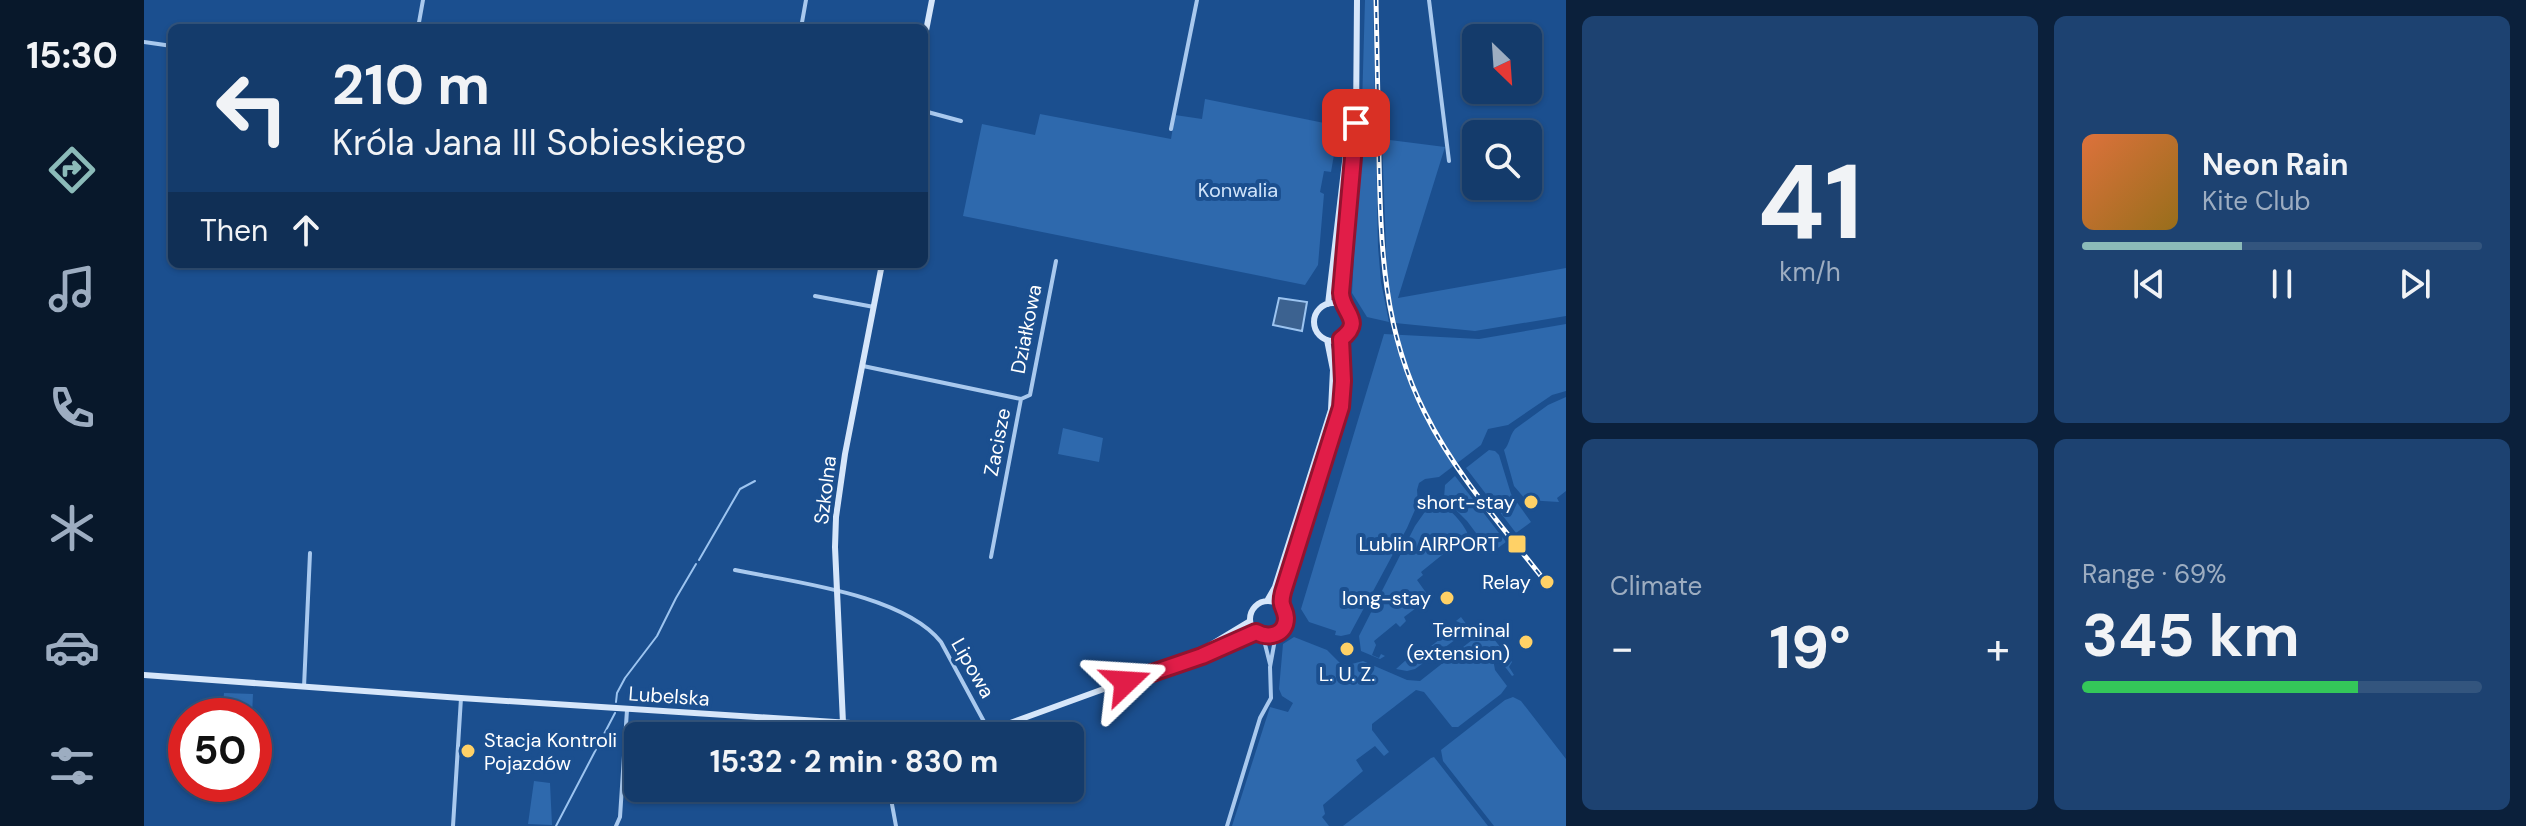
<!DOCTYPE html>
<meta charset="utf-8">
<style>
:root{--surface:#143b6b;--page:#1d4271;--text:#f1f3f6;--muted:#9dadc1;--line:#33557e;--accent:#8bbbb9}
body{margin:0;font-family:"DM Sans",sans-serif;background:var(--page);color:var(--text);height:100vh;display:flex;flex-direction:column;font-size:30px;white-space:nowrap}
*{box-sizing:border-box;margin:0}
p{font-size:26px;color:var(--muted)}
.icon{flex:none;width:44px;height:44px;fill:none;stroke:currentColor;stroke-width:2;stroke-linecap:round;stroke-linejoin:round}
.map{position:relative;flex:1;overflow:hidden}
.sheet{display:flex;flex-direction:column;gap:16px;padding:16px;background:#0b203b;width:960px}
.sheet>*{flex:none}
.top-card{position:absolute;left:24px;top:24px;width:760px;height:244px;border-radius:12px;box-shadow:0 2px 6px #0004,0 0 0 2px var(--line);background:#143b6b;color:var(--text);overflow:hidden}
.needle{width:52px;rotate:155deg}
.fabs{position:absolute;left:1318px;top:24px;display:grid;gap:16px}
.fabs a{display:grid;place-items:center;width:80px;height:80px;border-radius:12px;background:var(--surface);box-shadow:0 2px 6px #0004,0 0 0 2px var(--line);font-size:40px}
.speed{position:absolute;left:24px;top:698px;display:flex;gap:16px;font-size:40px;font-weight:700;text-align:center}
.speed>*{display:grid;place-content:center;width:104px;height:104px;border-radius:50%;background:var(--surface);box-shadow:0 2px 6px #0004,0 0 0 2px var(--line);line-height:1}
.speed .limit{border:12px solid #d22;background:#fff;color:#111}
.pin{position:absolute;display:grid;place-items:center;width:68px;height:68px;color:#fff;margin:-34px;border-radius:16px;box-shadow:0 4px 12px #0006}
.me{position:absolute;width:88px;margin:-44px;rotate:70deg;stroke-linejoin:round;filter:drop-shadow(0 0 6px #0008)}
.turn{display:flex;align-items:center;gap:28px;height:168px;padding:0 32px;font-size:36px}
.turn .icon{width:104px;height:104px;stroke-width:2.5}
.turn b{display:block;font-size:56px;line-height:68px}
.then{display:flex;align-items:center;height:76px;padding:0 32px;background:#0003;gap:16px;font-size:30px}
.big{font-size:60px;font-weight:700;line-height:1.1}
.sheet .card{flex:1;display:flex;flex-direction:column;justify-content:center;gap:12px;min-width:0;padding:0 28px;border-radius:12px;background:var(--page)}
.sheet .dial{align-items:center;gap:0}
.dial b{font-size:104px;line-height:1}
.song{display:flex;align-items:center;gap:24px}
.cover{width:96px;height:96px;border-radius:12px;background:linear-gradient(135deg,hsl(20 70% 55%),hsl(40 70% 35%))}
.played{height:8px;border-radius:4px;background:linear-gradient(90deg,var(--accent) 40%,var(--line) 40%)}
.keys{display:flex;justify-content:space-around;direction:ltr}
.heat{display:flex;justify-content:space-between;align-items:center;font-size:44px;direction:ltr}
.charge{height:12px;border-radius:6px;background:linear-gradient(90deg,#34c759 69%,var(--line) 0)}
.sheet .tiles{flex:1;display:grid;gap:16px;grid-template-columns:repeat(2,1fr)}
.trip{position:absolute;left:480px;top:722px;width:460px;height:80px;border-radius:12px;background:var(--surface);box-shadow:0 2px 6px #0004,0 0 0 2px var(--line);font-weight:700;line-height:80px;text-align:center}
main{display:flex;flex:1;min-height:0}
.tabs{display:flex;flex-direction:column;width:144px;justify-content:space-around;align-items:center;background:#08182b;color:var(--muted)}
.tabs .icon{width:56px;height:56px}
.tabs .on{color:var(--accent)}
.tabs b{font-size:36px;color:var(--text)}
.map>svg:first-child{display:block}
</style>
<main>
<nav class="tabs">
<b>15:30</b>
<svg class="icon on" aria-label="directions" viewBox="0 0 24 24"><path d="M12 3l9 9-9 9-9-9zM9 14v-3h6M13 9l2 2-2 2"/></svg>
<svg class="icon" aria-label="music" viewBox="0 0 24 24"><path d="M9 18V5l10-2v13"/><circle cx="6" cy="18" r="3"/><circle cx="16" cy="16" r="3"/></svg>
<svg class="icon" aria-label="phone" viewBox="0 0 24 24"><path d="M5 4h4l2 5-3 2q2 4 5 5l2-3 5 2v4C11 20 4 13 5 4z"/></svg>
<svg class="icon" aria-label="climate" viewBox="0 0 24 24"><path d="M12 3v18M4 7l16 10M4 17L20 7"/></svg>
<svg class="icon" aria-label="car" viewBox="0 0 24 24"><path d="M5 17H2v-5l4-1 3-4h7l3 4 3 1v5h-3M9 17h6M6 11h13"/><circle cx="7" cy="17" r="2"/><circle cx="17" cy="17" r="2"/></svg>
<svg class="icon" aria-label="filters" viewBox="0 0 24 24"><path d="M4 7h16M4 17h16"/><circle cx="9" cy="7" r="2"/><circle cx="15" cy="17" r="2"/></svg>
</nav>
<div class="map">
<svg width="1422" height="826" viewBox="0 0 1422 826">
<rect width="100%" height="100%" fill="#1b4f8f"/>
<path fill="#2e69ad" d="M1221 0H1229L1234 247 1237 282 1245 322 1223 317 1208 293 1218 106Z
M1061 99 1195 126 1187 172 1180 171 1176 192 1180 194 1174 265 1161 285 819 216 838 124 891 135 896 114 1027 139 1031 115 1058 119Z
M1238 139 1301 147 1254 298 1422 268V316L1331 331 1251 323 1243 276Z
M1422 324V391L1408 395 1364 425 1344 429 1337 445 1295 477 1281 479 1275 483 1273 490 1274 503 1263 528 1206 634 1197 636 1191 635 1192 631 1165 622 1157 609 1240 334 1335 339Z
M1422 397V491L1413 498 1415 502 1382 500 1370 486 1360 450C1366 444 1365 436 1371 429L1404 405Z
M919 428 959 438 955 462 914 454Z
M1345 450 1351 451 1355 455 1367 494 1387 522 1372 533 1322 468Z
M1311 476 1362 542 1347 553 1323 521 1300 498 1301 485Z
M1294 502C1306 508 1326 529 1326 543L1322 541 1325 538 1323 536 1317 540V546L1314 542 1277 572 1279 575 1273 580 1288 601 1284 599 1260 617 1262 621 1256 627 1252 623 1230 641 1232 645 1228 655 1235 658 1237 654 1241 656 1236 659 1217 651 1215 636 1271 526 1285 506Z
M1317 617 1326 629 1271 669 1263 671 1252 669 1262 660H1269L1317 623 1312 621Z
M1342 629 1368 662 1365 667 1370 675 1368 676 1353 656 1349 659 1351 670 1363 686 1357 694 1314 727H1308L1280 692 1272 690 1228 724V730L1245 752 1240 756 1231 746 1212 760 1219 771 1179 805 1181 814 1178 817 1185 826H1088L1126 707 1144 712 1149 703 1138 696 1135 689 1139 644 1150 637 1183 650 1196 663 1204 665 1219 661 1263 680 1276 681Z
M80 693 109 694 108 716H78Z
M1369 697 1377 701 1422 759V826H1350L1299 761 1297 750 1361 700Z
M1290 757 1344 826H1199L1287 758Z
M390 781 406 783 408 825 384 824Z"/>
<path fill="#3c6290" stroke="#9cc4f0" stroke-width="2" d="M1135 298 1163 302 1158 331 1129 325Z"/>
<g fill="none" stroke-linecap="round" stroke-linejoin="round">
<path stroke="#9cc4f0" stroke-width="2" d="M555 560 596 489 611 481
M472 702 473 693 481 678 513 636 532 598 552 564
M412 826 471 713"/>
<path stroke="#a9c9ee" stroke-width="4" d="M1285 0 1305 161
M274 28 279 0
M657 28 662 0
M0 42 28 46
M780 111 817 121
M1027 129 1053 0
M671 296 730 307
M719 366 877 399 847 557
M877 399 886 395 912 261
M591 570C648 582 759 594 797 642L844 729
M1119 636 1126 664
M160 687 166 553
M733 726 734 736
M745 788 752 826
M309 826 317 698
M472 826 476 817 483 710
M1083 826 1116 718 1127 698 1126 667 1132 634"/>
<path stroke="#d6e6fa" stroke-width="6" d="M780 41 788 0
M1170 322a19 19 0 1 1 38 0a19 19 0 1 1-38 0Z
M1184 304 1209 95
M1199 306 1198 279 1212 123 1213 0
M1123 601 1131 587 1187 410 1189 370 1183 340
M1106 619a18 18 0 1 1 36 0a18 18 0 1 1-36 0Z
M1137 607 1139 592 1195 414 1199 381 1197 339
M1048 656 1106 621
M0 675 317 698 830 731 858 726 1012 670 1058 656 1112 632
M699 723 691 547 692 517 701 454 738 264"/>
<defs>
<path id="rail" d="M1232 0C1233 53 1234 105 1235 158 1237 249 1239 330 1281 413 1311 473 1356 524 1397 576"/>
</defs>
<use href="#rail" stroke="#fff" stroke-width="5"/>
<use href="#rail" stroke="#1b4f8f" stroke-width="2" stroke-dasharray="6" stroke-linecap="butt"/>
</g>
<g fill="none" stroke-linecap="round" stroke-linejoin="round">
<defs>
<path id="route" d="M982 682 1058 656 1112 632C1125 639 1142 635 1142 618 1141 606 1135 608 1139 592L1197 407 1199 381 1197 339C1221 321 1198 313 1197 293L1212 123"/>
</defs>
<use href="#route" stroke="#92132f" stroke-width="20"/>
<use href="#route" stroke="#e11d48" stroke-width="14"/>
</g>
<g fill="#ffd166" stroke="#1b4f8f" stroke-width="3">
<circle cx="1387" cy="502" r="8"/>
<rect x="1363" y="534" width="20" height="20" rx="4"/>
<circle cx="1403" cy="582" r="8"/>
<circle cx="1303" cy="598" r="8"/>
<circle cx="1382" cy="642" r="8"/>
<circle cx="1203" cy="649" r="8"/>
<circle cx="324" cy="751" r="8"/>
</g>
<g text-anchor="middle" stroke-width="8" stroke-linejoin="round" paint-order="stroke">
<g font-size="20" fill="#cfe3fa" stroke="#1b4f8f">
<text x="1094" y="197">Konwalia</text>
</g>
<g font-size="20" fill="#fff" stroke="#1b4f8f">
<text transform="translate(882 329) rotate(-79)" y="7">Działkowa</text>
<text transform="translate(853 442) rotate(-79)" y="7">Zacisze</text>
<text transform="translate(681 490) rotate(-83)" y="7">Szkolna</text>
<text transform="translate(829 668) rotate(60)" y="7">Lipowa</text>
<text transform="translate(525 696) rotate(4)" y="7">Lubelska</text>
</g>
<g font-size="20" fill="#fff" stroke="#1b4f8f" text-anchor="end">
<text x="1371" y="509">short-stay</text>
<text x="1355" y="551">Lublin AIRPORT</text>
<text x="1387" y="589">Relay</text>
<text x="1287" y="605">long-stay</text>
<text x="1366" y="637">Terminal<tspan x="1366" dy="23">(extension)</tspan></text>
<text x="1203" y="681" text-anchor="middle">L. U. Z.</text>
<text x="340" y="747" text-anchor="start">Stacja Kontroli<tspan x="340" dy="23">Pojazdów</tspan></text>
</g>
</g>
</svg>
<div class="fabs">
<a><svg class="needle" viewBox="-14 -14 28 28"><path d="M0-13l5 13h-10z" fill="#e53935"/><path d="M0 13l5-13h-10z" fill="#9dadc1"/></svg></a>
<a><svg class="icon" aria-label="search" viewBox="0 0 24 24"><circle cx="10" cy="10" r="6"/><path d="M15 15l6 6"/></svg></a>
</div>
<div class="speed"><div class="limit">50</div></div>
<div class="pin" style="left:1212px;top:123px;background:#d93025"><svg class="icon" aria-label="arrive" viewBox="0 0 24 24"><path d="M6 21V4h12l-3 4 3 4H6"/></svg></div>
<svg class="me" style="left:982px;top:682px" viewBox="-20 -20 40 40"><path d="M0-17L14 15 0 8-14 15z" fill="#e11d48" stroke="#fff" stroke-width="4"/></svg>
<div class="trip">15:32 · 2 min · 830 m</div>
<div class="top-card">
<div class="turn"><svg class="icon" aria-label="left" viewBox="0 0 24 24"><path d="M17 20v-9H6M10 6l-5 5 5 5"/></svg><div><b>210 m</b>Króla Jana III Sobieskiego</div></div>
<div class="then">Then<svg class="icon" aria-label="ahead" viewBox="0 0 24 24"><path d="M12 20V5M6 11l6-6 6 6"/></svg></div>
</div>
</div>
<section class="sheet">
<div class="tiles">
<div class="card dial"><b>41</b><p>km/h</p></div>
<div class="card">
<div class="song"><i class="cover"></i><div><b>Neon Rain</b><p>Kite Club</p></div></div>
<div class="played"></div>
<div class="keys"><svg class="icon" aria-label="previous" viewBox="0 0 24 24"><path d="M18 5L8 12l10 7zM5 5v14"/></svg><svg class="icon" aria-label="pause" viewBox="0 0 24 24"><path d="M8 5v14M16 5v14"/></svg><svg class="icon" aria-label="next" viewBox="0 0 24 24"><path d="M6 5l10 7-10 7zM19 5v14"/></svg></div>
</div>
<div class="card"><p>Climate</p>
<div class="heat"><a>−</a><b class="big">19°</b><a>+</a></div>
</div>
<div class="card"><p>Range · 69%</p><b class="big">345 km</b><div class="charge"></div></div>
</div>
</section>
</main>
